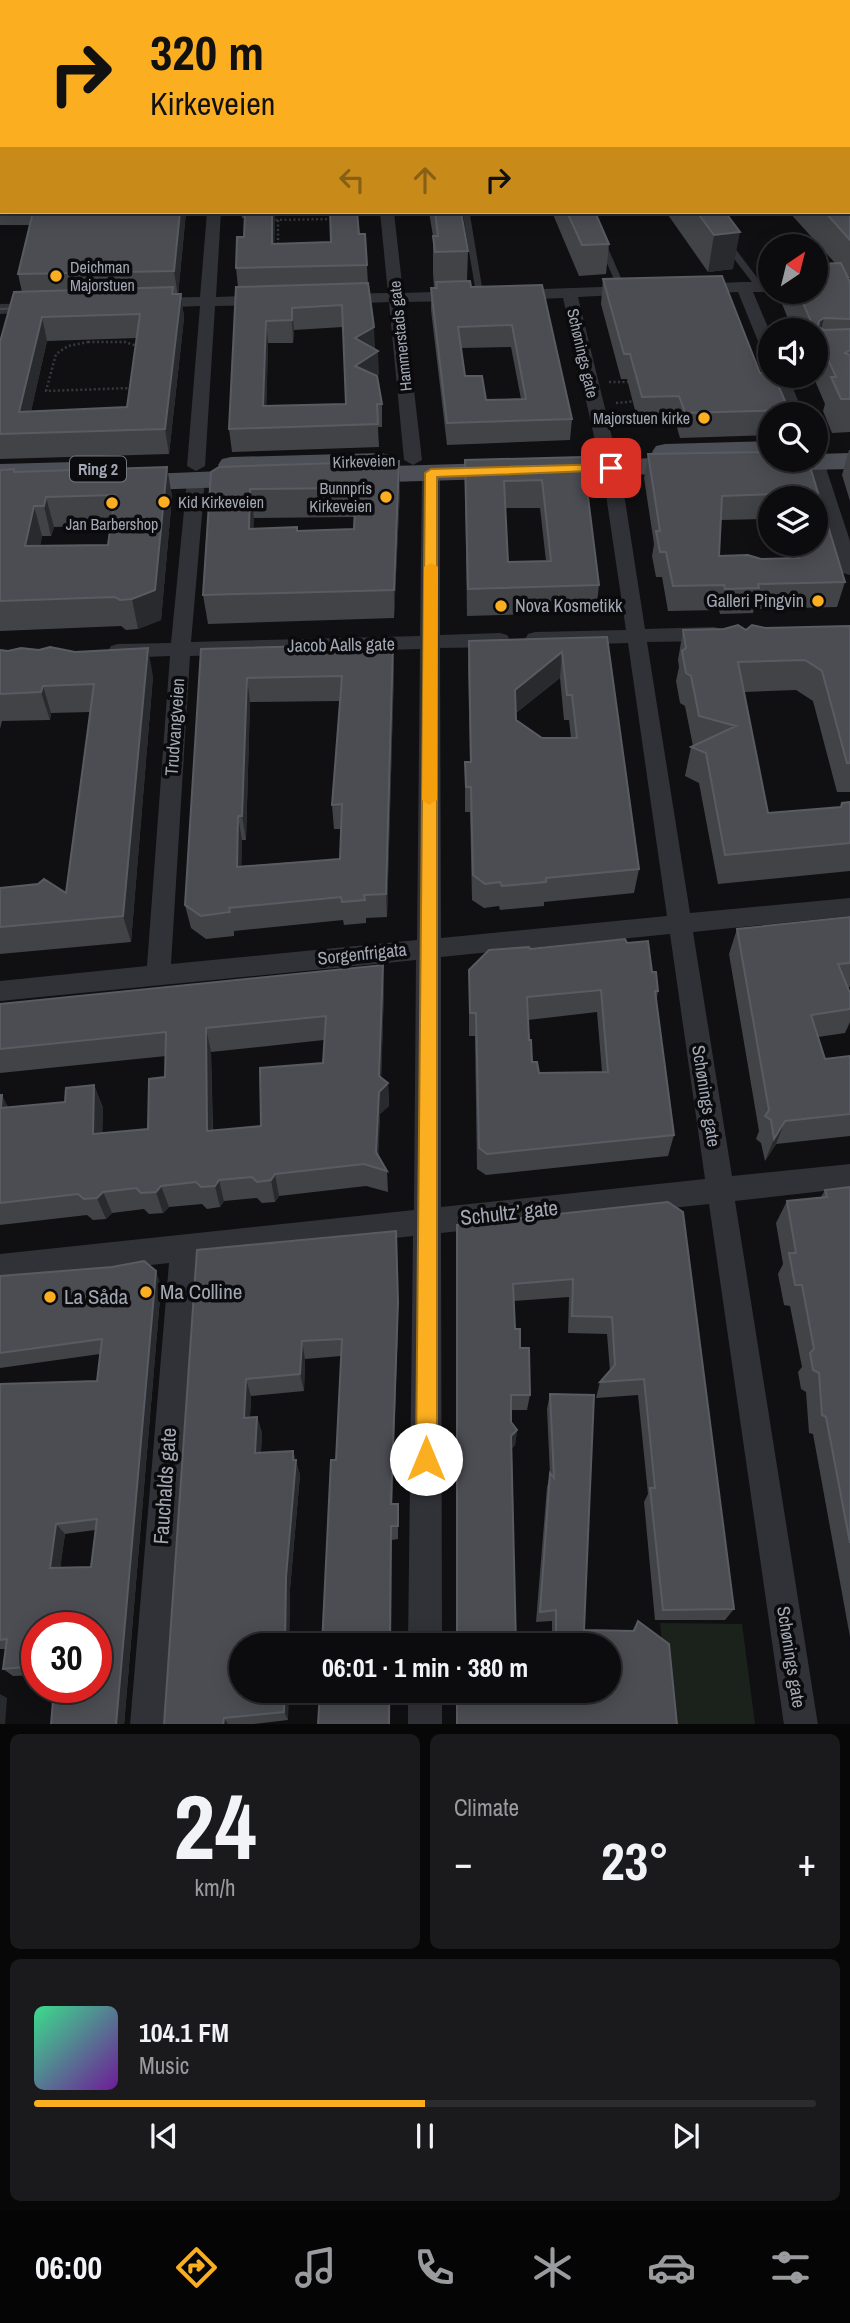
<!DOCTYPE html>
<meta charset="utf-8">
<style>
:root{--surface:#0c0c0e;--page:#1a1a1c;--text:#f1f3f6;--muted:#9a9b9e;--line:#2c2c2e;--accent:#faae20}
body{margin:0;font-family:"Archivo Narrow",sans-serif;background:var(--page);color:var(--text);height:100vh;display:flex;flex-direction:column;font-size:26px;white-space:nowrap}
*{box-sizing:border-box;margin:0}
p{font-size:23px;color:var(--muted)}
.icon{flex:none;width:38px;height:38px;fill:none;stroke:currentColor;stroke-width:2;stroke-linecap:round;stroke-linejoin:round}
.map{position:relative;height:1724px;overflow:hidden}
.drawer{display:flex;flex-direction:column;gap:10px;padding:10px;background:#070708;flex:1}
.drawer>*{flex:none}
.banner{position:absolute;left:0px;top:0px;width:850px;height:214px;box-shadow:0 4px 18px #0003,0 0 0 2px var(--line);background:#faae20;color:#111;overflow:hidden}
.needle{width:46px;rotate:35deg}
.tools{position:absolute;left:758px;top:234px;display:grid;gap:14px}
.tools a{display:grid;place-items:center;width:70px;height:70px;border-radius:50%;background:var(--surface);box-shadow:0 4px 18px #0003,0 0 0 2px var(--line);font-size:35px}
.speed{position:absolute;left:21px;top:1612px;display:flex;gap:14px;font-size:35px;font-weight:700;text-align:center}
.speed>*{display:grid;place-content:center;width:91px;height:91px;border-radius:50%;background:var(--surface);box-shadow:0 4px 18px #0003,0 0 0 2px var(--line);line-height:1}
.speed .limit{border:10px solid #d22;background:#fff;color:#111}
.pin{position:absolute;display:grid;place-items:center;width:60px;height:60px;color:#fff;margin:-30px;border-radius:14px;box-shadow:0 4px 10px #0006}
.me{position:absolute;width:77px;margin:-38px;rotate:0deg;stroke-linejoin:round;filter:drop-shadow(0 0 5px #0008)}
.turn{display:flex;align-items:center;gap:24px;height:147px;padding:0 35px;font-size:32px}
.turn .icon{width:91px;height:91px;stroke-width:2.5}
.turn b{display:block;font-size:49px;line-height:60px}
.lanes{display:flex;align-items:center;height:66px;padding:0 35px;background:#0003;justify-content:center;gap:35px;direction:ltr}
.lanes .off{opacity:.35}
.big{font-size:52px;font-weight:800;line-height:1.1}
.drawer .widget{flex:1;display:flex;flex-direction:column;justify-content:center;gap:10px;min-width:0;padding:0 24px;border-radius:10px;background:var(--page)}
.drawer .dial{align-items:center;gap:0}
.dial b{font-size:91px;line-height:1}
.song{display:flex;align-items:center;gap:21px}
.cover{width:84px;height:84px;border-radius:10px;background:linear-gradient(135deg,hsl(150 70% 55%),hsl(280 70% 35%))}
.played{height:7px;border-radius:4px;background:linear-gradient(90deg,var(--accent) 50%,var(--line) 50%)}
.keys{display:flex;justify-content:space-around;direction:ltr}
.heat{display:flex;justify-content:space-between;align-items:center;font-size:38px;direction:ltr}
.drawer .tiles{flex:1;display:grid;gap:10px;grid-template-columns:1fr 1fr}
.widget:last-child{grid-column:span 2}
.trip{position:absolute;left:229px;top:1633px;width:392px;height:70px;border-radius:35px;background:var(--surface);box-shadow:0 4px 18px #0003,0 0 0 2px var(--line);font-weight:800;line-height:70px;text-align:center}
.tab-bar{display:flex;height:112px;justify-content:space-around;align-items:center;background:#050506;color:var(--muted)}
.tab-bar .icon{width:49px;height:49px}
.tab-bar .selected{color:var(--accent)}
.tab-bar b{font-size:32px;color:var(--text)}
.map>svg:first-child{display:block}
</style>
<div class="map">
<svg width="850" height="1725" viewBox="0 0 850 1725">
<rect width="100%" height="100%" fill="#101012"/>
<path fill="#1b221b" d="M660 1623 742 1624 755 1724H671Z"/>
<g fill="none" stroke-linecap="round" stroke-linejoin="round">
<path stroke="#37393e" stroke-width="2.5" stroke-dasharray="2 2.5" stroke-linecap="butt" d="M566 0 568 2
M271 220 335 219
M278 220V247
M88 342H125L134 345 137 350 131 388 46 391 56 354 68 346Z
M609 382H632
M616 403 638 401"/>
<path stroke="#313237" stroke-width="6" d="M735 0 747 2"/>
<path stroke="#313237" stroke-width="7" d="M466 212 480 296
M602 243 622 289
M728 245 760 287"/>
<path fill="#313237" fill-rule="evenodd" d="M207 212H221L216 297 267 295 275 300 267 305 215 306 205 466 196 471 187 466 200 306 150 308 142 303 150 298 200 297Z
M380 212H394L403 293 463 291 471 296 463 301 404 302 422 460 413 465 404 460 389 302 339 304 331 299 339 294 388 293Z
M743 282H770V292H753L770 332V356L762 351 738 292 696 294 688 289 696 284Z
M630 286 638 291 635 294 578 297 616 454 607 459 598 454 563 298 514 300 506 295 514 290Z
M39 303 47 308 44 311 0 314V304Z
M772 376H788L804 415H788Z
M816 457 824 462 850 541V575L843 573 841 569 806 462 816 460Z
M611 463 620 468 645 629 714 627 721 629 724 634 721 639 714 641 647 642 690 913 850 898V916L693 932 732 1176 850 1164V1188L735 1201 818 1725H784L709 1204 441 1233 442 1645H408L413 1236 197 1260 164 1725H130L169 1263 0 1282V1254L414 1210 416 960 0 1001V981L147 966 170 656 118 658 111 656 108 651 111 646 118 644 171 643 187 480 196 475 205 480 191 642 420 636 422 473 431 468 437 469 440 473V635L500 633 507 635 510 640 507 645 500 647 440 648 441 938 667 916 628 643 535 646 528 644 525 639 528 634 535 632 626 630 602 468ZM420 649 417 940 171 964 190 656ZM670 934 705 1179 441 1207V957Z
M408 1690H442V1725H408Z"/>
<path fill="#4d4f56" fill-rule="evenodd" d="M770 441V460H816V454L850 453V469L763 471 754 469 750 463 753 457 701 459 706 465 702 471 693 473 353 483 343 481 340 475 343 470 268 472 273 478 269 484 259 486 122 491 112 489 108 483 112 477 122 475 223 471 218 465 222 459 231 457 381 453 390 455 394 461 391 466 657 458 652 452 656 446 665 444Z
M73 462 83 464 86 470 83 476 0 480V464Z"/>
<path stroke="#46484e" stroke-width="2" d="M0 309 28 308"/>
</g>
<path fill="#414347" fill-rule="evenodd" d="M0 0 366 2H2V25H0Z
M409 0H561L563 2H407H409Z
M587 0H649L651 2H588Z
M0 56H2V109H0Z
M0 139H2V212H186L178 294H181L184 318 169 454 0 459V342L22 292 18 274 30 225H0ZM137 338 127 407 31 411 47 341Z
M850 205V278H848L850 282V432L832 433 823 411 825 404 813 376H816V331H793L780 299 781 292H816L835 263 789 212H849Z
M241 212H275L274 244 331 242 330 212H362L363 215H357L359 234H365L368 283 375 349 379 374 376 376 382 404V427H378L379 447 232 452 229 429 238 287 236 268 244 237 245 218H242ZM343 327 346 404 266 406 268 343H293L294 330Z
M429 212H461L468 251 467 281 471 287 542 285 572 419 570 440 447 445 431 310V288H434L433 273V236ZM511 347 521 399 486 400 465 376 461 348Z
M552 212H595L609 244 606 274 579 276Z
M666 212H725L733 269 708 272Z
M603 279 760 373 789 410 788 415H770V435L680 438 675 421 638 422 627 379H621L601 304Z
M849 450H850V501L842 475Z
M770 452V460H808L845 582 837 607 754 609 753 613 720 614 719 610 668 611 662 577H656L652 556 654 544 644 478 648 454ZM770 499H816V544H782L786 558 761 559 748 555 719 556 721 520 770 519Z
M583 457 599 585 596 612 467 616 465 487V460ZM505 508H540L546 561 508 562Z
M167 467 172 497 161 620 138 629 126 630 121 626 0 631V470L14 469 15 472ZM111 525 108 545 40 546 42 536H51L54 527Z
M211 472 400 489 394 618 208 624 203 595ZM354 517V529L297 531 253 529 254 518Z
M850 626V792H837L813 701 796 690 744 692 768 813 841 807 850 802V871L718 884 699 783 685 776 691 747 693 746 685 706 680 703 676 681 679 667 678 660 683 630H746L765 628Z
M607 637 639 869 634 893 544 902V906L500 910 499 906 484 908 472 900 470 812H465V762H470L468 666 469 641ZM560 678 564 720H569L571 738H542L516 720V713Z
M201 649 394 669 387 917 366 918V923L344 925 343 920 234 931V936L206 939 191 928 185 905ZM340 701 332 805 334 829H341L340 859 241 866 242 840H246L250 702Z
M0 650 153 676 131 942 0 954V888L66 893 90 712 51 713 50 720 2 721 0 729Z
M850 917V987H848L850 993V1022L845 1033 818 1037 825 1059 850 1056V1136L776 1144 765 1161 761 1143 756 1139 759 1131 729 954 737 929Z
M627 943 652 972 658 991 656 1002 674 1135 668 1156 486 1175 477 1169 475 1036H469V970L530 949ZM597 1012 602 1072 539 1073 532 1062 528 1020Z
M384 989 381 1078 388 1083 389 1106 380 1114 378 1156 387 1171 388 1192 366 1186 279 1196 275 1202 262 1203 257 1198 224 1201 220 1207 207 1209 202 1204 169 1207 163 1213 149 1214 144 1209 112 1213 106 1219 93 1220 87 1215 0 1225V1095L8 1107 65 1102 94 1085 103 1108 102 1133 148 1129 165 1077 166 1056 0 1073V1004ZM324 1040 323 1063 261 1126 213 1131 211 1052Z
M850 1187V1637L813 1434 809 1433 806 1392 801 1389 798 1372 802 1367 790 1306 784 1305 778 1274 783 1264 776 1223 787 1201 821 1197 825 1190Z
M668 1202 734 1609 725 1620H655L644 1502 648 1494 638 1395 596 1398 600 1382 610 1371 607 1334 568 1333 569 1297 514 1301 515 1329 530 1395 527 1410H511V1422L517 1430 515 1445 512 1448 516 1645H456L457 1225Z
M197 1250 398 1321 392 1504H398V1539L392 1540 336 1460 341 1356 305 1359 304 1391 251 1396 250 1417H257L262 1433 261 1452 293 1451 300 1475 290 1589 288 1720 245 1725H164Z
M0 1276 161 1286 124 1725H51L96 1687 37 1628V1675L13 1676 3 1669 5 1649H0V1384L97 1381 100 1354 0 1368ZM95 1530 91 1567 60 1568 65 1534Z
M550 1394 584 1630 632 1631 638 1621 677 1725H456V1690H609V1645H552V1621L536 1622 547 1487 550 1475 547 1409Z"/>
<path fill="#292a2d" d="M814 0H850V3H849V2H814Z
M180 212H186L178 297 174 271Z
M272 212H275L274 270 272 244Z
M740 232 733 269 708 272 714 235Z
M181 294 184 318 169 454 165 429Z
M292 308 294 330 293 343 292 320Z
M42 317 47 341 26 433 19 412Z
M824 318 819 339V321Z
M266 321 268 343 266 429 263 406Z
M374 327 375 349 355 338Z
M378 351 379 374 356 388 355 366Z
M399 461 400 489 394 618V590Z
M167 467 172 497 161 620 138 629 132 599Z
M250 489 254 518 253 557 249 529Z
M46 497 54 527 51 536 44 506Z
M34 506 42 536 34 576 25 546Z
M393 644 394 669 387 917 386 894Z
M148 648 153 676 131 942 123 916Z
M562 652 560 678 513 715 515 690Z
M247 678 250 702 246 840 242 816Z
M43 686 51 713 50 720 41 692Z
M238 816 242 840 241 890 237 867Z
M383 965 384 989 381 1090 388 1083 389 1106 380 1114 378 1168 376 1152Z
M206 1028 211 1052 213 1153 207 1131Z
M94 1085 103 1108 102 1156 93 1134Z
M2 1095 13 1117 1 1108Z
M785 1121 776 1144 765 1161 774 1139Z
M275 1174 279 1196 275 1202 271 1180Z
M219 1180 224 1201 220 1207 215 1186Z
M161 1186 169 1207 163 1213 156 1192Z
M103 1192 112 1213 106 1219 97 1198Z
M396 1231 398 1321 392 1518 391 1504Z
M156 1271 161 1286 124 1725H116Z
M302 1341 305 1359 304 1391 300 1374Z
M246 1379 251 1396 249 1434 244 1418Z
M257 1417 262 1433 260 1468 255 1453Z
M517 1430 515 1445 509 1451 511 1436Z
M293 1451 300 1475 290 1589 289 1645H285L286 1577Z
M56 1524 65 1534 59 1578 50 1568Z
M391 1526 392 1540 391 1645H390Z
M284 1690H289L288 1720 284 1712Z
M389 1690H391L390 1725H389Z
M0 1694 7 1698 5 1725H0Z
M224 1718 229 1725H223Z"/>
<path fill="#4c4d53" stroke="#595b62" stroke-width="2" fill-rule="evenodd" d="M0 0H365L366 2H71V0L0 2Z
M415 0H464L465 2H407L415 1Z
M515 0H561L563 2H516Z
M614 0H649L651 2H616Z
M0 56H2V85H0Z
M0 139H2V200H0Z
M849 204 850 205V240L825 212H849Z
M33 212H180L174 271 18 274Z
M245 212H272V244L331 242 330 212H357L359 234H365L367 265 236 268 237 237H244Z
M435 212H461L468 251 435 252 433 236H438Z
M567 212H595L609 244 582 245Z
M697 212H725L740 232 714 235Z
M841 263 850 282V319L824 318 819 321 818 327 824 330 850 329V350L845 353 850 355V399H841L831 377H836L798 292H816V264Z
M722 276 760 373H770V376H774L789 410 685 413 679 396 642 397 630 354H624L603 279Z
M470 281 471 287 542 285 572 419 447 423 431 288H437L436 282ZM512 325 526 399 486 400 482 376H465L458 327Z
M368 283 374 327 355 338 378 351 355 366 377 376 382 404H377L378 424 229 429 236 287ZM342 305 346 404 263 406 266 321 292 320V308Z
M173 287 172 294H181L165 429 0 434V342L14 292ZM140 314 127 407 19 412 42 317Z
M770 452V460H808L845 582 758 584 759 588 725 589 724 585 673 586 666 552H660L656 531H660L648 454ZM777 494 780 499H816V544H796L799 558 761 559 748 555 719 556 722 496Z
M583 457 599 585 468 589 465 460ZM542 480 551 561 508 562 504 481Z
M399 461 394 590 203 595 211 472 219 467ZM356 488 354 529 297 531V527L249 529 250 489Z
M167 467 155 590 132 599 120 600 115 597 0 601V470L14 469V472ZM115 495 108 545 25 546 34 506H44L46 497Z
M738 625 746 630 752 625 765 628 850 626V763H847L822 671 805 660 738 662 768 813 841 807 842 803 850 802V843L725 855 706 753 691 747 736 726 699 716 691 676 686 673 682 651 686 648 683 630 724 629Z
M607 637 639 869 546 878V882L502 886 500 882 485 884 473 875 471 787H466L465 762H471L469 641ZM562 652 567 695H572L577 738H542L516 720 515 690Z
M393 644 386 894 364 895 365 900 342 902 341 897 229 908 230 912 201 916 185 905 201 649ZM342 676 332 805 342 804 340 859 237 867 238 816H242L247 678Z
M50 647 75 652 148 648 123 916 0 927V888L38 884 44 879 66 893 94 684 43 686 41 692 0 694V650L8 651 21 648 39 650Z
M850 917V963L838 964 850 993V1009L811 1015 825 1059 850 1056V1114L785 1121 774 1139 771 1120 765 1116 769 1110 737 929Z
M625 939 627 943 648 941 652 972H656L658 991H655L674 1135 487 1154 479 1148 476 1013H470L469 970 489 950 529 947 530 949ZM601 990 608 1072 539 1073 537 1062H532L531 1040H529L527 997Z
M383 965 379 1076 388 1083 379 1092 376 1152 387 1171 364 1164 275 1174 271 1180 257 1182 252 1177 219 1180 215 1186 201 1187 196 1182 161 1186 156 1192 141 1193 136 1188 103 1192 97 1198 84 1199 78 1194 0 1203V1095H2L1 1108 65 1102 66 1088 94 1085 93 1134 148 1129 149 1079 165 1077 166 1032 0 1049V1004ZM326 1016 323 1063 260 1068 261 1126 207 1131 206 1028Z
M850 1187V1543L826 1417 822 1415 819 1373 813 1370 810 1353 814 1349 802 1285H795L789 1253H796L787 1201 827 1197 825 1190Z
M668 1202 683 1212 734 1609 663 1610 650 1488H655L644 1379 600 1382 615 1365 612 1317 572 1316 573 1279 513 1284 515 1329H520V1348H529L530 1395H511V1422L517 1430 511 1436 516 1645H457V1225Z
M396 1231 398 1302 391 1504H398V1526H391L390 1645H322L331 1460H336L342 1339 302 1341 300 1374 246 1379 244 1418 257 1417 255 1453 293 1451V1460H296L286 1577 285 1645H242V1690H284V1712L224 1718 223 1725H164L197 1250Z
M144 1261 156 1271 116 1725H51L54 1687H96V1628H37V1666L3 1669 7 1639 0 1640V1384L97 1381 102 1339 0 1353V1276L112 1267ZM97 1519 91 1567 50 1568 56 1524Z
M550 1394 594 1395 584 1630 634 1631 638 1621 669 1644 677 1725H457V1690H609V1645H556V1610L540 1612 550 1473 554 1478Z
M320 1690H389V1725H318Z"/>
<path fill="#faae20" stroke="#a27115" stroke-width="2" d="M611 464 615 465V470L437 477V1459L434 1466 426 1469 419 1466 416 1459 425 473 431 469Z"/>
<path fill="#f59e0b" d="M431 563 438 567 437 800 429 805 422 800 424 567Z"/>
<g fill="#faae20" stroke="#0b0b0d" stroke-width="2.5">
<circle cx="56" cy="276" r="7"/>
<circle cx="704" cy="418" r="7"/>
<circle cx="386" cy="497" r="7"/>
<circle cx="164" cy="502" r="7"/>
<circle cx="112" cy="503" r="7"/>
<circle cx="818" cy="601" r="7"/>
<circle cx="501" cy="606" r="7"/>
<circle cx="146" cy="1292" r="7"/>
<circle cx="50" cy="1297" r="7"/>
</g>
<g text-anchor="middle" stroke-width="7" stroke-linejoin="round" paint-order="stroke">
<g font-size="16" fill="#a1a7b3" stroke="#0b0b0d" text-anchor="start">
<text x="70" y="273">Deichman<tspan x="70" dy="18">Majorstuen</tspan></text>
<text x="690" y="424" text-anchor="end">Majorstuen kirke</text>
<text x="372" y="494" text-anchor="end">Bunnpris<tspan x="372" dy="18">Kirkeveien</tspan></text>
<text x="178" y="508">Kid Kirkeveien</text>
<text x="112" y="530" text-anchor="middle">Jan Barbershop</text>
</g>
<g font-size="16" fill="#a1a7b3" stroke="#0b0b0d">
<text transform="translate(400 336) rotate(-96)" y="6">Hammerstads gate</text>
<text transform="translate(583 353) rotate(77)" y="6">Schønings gate</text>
<text transform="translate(364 461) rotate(-2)" y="6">Kirkeveien</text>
</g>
<rect fill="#0b0b0d" stroke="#747881" stroke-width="2" x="70" y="456.5" width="56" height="25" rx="5"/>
<g font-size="16" font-weight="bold" fill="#a1a7b3">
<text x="98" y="475">Ring 2</text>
</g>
<g font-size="18" fill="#a1a7b3" stroke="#0b0b0d" text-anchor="end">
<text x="804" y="607">Galleri Pingvin</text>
<text x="515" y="612" text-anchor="start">Nova Kosmetikk</text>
</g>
<g font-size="18" fill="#a1a7b3" stroke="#0b0b0d">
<text transform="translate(341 645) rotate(-1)" y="6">Jacob Aalls gate</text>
<text transform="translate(175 727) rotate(-86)" y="6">Trudvangveien</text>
<text transform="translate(362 954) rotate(-6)" y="6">Sorgenfrigata</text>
<text transform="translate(706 1096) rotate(81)" y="6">Schønings gate</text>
<text transform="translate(791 1657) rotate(81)" y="6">Schønings gate</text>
</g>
<g font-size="21" fill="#a1a7b3" stroke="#0b0b0d">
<text transform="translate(509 1213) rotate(-6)" y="7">Schultz’ gate</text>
<text transform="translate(165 1486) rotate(-86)" y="7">Fauchalds gate</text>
</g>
<g font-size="21" fill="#a1a7b3" stroke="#0b0b0d" text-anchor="start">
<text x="160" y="1299">Ma Colline</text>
<text x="64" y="1304">La Såda</text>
</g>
</g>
</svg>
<div class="tools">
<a><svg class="needle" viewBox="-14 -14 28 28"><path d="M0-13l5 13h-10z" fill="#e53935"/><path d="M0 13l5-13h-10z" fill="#9a9b9e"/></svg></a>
<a><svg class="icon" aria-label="sound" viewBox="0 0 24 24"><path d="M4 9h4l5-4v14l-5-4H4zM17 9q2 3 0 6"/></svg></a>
<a><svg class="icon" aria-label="search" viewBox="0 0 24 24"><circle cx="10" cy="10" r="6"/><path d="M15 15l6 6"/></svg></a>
<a><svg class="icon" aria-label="layers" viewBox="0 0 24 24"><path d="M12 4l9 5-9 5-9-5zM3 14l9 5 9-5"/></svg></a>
</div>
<div class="speed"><div class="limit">30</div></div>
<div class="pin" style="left:611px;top:468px;background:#d93025"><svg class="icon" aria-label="arrive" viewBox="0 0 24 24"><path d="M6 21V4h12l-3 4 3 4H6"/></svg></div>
<svg class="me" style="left:426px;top:1459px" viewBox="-20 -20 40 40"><circle r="19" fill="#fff"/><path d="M0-13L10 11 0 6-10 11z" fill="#faae20"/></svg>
<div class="trip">06:01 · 1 min · 380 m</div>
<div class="banner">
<div class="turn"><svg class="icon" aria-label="right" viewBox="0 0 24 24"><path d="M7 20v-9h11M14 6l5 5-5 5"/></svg><div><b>320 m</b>Kirkeveien</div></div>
<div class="lanes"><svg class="icon off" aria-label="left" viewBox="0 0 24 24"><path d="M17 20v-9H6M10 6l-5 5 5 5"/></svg><svg class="icon off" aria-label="ahead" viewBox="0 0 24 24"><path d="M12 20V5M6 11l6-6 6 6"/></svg><svg class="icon" aria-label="right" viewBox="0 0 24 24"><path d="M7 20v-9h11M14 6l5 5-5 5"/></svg></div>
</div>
</div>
<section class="drawer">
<div class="tiles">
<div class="widget dial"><b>24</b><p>km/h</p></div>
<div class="widget"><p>Climate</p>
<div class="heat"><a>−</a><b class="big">23°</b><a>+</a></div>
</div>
<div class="widget">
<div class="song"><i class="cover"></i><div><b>104.1 FM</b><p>Music</p></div></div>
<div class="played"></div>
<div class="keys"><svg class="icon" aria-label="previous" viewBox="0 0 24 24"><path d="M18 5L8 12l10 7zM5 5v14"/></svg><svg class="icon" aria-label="pause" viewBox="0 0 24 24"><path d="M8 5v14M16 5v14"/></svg><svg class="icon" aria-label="next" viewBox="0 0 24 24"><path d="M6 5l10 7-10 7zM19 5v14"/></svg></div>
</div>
</div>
</section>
<nav class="tab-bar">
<b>06:00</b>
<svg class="icon selected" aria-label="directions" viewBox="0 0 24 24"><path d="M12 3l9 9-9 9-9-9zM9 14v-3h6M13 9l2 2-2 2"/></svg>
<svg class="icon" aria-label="music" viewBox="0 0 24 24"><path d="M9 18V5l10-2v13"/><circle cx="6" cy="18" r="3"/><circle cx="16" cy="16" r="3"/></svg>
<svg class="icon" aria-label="phone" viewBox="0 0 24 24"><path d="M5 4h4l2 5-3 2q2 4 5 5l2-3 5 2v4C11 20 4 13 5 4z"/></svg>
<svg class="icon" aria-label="climate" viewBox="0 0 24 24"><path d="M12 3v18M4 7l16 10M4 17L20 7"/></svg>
<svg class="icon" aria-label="car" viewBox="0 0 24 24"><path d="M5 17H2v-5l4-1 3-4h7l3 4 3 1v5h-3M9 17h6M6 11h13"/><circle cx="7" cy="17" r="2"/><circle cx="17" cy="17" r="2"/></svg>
<svg class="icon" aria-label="filters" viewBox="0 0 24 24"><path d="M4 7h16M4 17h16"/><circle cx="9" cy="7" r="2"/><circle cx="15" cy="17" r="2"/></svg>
</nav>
